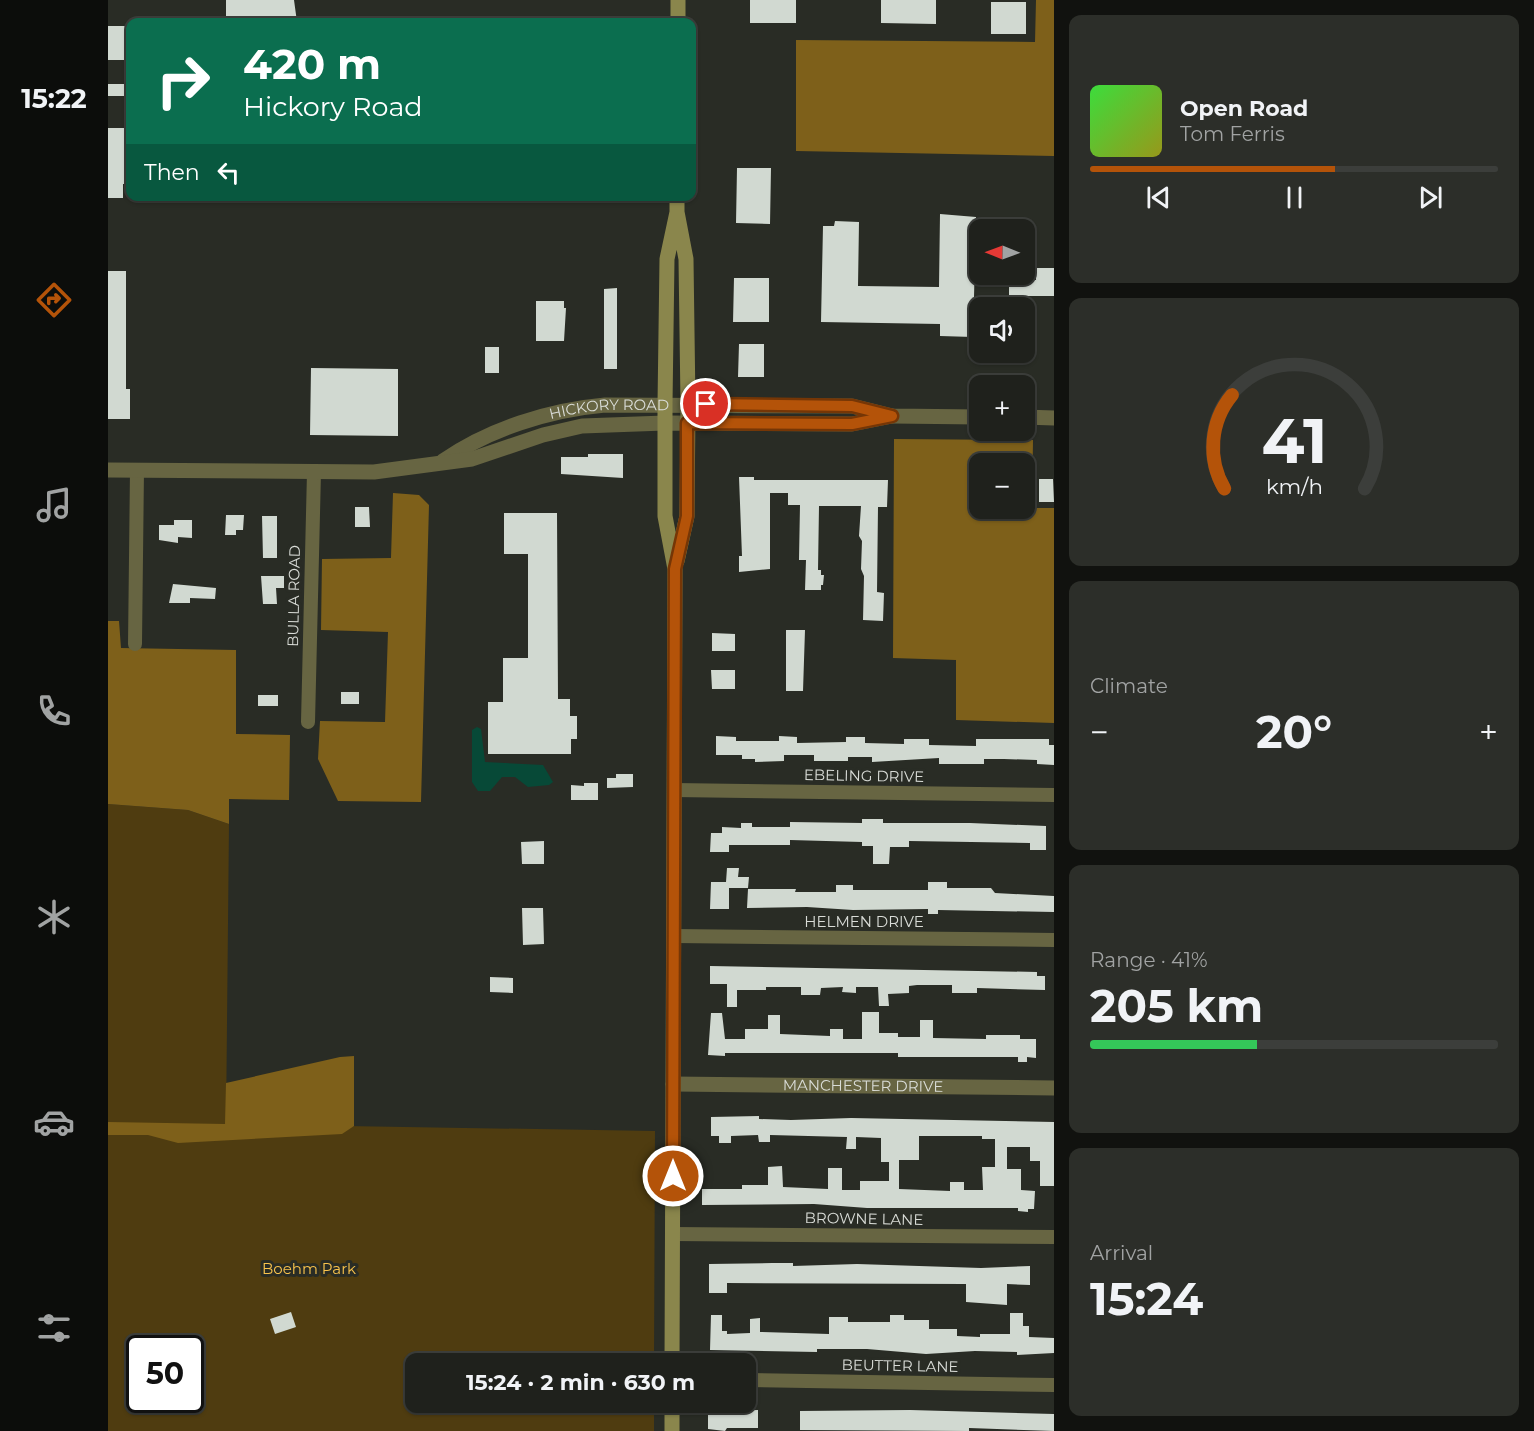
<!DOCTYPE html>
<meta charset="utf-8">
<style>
:root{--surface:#1f211c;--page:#2c2e29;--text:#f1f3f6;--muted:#a1a3a3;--line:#3c3e3b;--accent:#b45309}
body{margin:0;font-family:Montserrat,sans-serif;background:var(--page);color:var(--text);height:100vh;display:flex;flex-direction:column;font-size:22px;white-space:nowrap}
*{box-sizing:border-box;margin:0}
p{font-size:20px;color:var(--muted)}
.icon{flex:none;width:33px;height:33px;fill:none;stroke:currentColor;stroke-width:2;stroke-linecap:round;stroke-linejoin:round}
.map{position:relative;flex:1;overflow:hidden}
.side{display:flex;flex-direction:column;gap:15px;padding:15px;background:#11120f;width:480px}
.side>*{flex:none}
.banner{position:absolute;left:18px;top:18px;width:570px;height:183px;border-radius:12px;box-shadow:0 2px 4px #0004,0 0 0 2px var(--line);background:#0b6e4f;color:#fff;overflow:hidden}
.needle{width:39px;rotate:271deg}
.tools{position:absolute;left:861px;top:219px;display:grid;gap:12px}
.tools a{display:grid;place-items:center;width:66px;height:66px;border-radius:12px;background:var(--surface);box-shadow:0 2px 4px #0004,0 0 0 2px var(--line);font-size:30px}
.speed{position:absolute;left:18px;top:1335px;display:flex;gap:12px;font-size:30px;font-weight:700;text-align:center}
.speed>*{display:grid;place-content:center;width:78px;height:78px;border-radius:50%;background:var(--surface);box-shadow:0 2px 4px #0004,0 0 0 2px var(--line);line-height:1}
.speed .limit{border:3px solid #111;border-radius:9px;background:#fff;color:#111}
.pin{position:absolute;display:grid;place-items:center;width:51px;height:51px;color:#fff;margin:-26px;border:3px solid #fff;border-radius:50%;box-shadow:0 2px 6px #0007}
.me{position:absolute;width:66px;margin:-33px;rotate:0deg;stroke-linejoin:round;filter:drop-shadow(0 0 4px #0008)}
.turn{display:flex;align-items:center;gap:21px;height:126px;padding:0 18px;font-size:27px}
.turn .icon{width:78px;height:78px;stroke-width:2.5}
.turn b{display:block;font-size:42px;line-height:51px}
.then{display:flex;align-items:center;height:57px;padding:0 18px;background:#0003;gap:12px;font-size:22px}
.big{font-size:45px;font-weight:700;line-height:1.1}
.side .widget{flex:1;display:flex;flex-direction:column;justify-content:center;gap:9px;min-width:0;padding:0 21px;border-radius:12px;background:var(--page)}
.side .dial{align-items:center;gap:0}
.dial svg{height:156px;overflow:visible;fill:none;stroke:var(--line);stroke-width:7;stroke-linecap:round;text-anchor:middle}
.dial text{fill:var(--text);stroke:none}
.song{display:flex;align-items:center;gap:18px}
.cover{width:72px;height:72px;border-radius:9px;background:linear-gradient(135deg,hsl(120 70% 55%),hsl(60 70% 35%))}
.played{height:6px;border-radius:3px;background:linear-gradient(90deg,var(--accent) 60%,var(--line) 60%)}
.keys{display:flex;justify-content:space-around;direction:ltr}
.heat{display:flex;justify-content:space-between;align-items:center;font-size:33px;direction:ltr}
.charge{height:9px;border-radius:4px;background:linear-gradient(90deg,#34c759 41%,var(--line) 0)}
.trip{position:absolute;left:297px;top:1353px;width:351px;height:60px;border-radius:12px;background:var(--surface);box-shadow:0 2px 4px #0004,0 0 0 2px var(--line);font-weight:700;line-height:60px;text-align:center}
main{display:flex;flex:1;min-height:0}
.dock{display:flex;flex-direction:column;width:108px;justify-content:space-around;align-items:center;background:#0c0d0b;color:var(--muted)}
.dock .icon{width:42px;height:42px}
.dock .current{color:var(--accent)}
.dock b{font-size:27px;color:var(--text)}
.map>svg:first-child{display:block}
</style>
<main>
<nav class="dock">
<b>15:22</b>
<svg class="icon current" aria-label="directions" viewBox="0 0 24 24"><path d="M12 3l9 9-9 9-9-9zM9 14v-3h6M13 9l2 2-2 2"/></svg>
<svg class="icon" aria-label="music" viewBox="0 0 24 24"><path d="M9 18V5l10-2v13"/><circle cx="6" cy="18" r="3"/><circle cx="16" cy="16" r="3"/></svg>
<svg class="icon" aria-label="phone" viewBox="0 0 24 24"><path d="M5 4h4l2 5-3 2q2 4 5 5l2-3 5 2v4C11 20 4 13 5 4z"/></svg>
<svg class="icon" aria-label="climate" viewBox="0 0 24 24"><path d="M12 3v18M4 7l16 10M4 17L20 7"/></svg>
<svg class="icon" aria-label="car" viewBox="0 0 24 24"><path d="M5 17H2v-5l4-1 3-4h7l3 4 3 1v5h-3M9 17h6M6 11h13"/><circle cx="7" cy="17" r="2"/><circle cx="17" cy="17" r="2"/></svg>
<svg class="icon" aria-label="filters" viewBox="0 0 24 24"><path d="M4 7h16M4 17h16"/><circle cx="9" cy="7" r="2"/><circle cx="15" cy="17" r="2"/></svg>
</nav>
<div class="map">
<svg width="946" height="1431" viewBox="0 0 946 1431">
<rect width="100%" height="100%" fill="#292c25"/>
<path fill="#4f3c10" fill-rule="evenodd" d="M0 804 80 810 121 824 118 1124 547 1131 546 1363 308 1364V1402L546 1403V1431H0ZM32 1348H82V1400H32Z"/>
<path fill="#7e601a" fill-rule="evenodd" d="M928 0H946V156L688 151V40L927 42Z
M786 439 925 440 924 508H946V723L848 720V660L785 658ZM872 464H916V508H872Z
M285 493 311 495 321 505 313 802 230 801 210 759 212 721 277 722 280 632 213 630 214 559 283 558Z
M0 621H11L13 648 128 650V734L182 735 181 800 121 799V824L80 810 0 804Z
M246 1056V1126L234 1134 70 1143 40 1135H0V1122L117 1124 118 1083 232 1057Z"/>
<path fill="#074937" d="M369 727 373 729 377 762 435 765 445 782 441 785 420 787 407 777H394L382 791H370L364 782V730Z"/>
<path fill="#d1d9d1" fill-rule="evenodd" d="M118 0H186L189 22H118Z
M642 0H688V23H642Z
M773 0H828V24L773 23Z
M883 2H918V34H883Z
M0 26H22V60H0Z
M0 84H22V96H0Z
M0 128H22V184H15V198H0Z
M629 168H663L662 224 628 223Z
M832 214 868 217 865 337 832 336V324L713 322 715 226H726L727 221 751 222 750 286 831 287Z
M928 268H946V296H901V280H928Z
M0 271H18V389H22V419H0Z
M626 278H661V322H625Z
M509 288V369H496V289Z
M428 301H456V308H458L456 341H428Z
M631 344H656V377H630Z
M377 347H391V373H377Z
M203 368 290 369V436L202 435Z
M480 454H515V478L453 474V457H480Z
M631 477H646V480H780L779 507H770L769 592 776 593 775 621 755 620 756 576 753 569 754 541 751 536 753 506H711L710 570H713V575H716L715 585H713V590H697L698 560H691L692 505H680V493H662V569L631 572V556H634Z
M931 479H945L946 502H931Z
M247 507H261L262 527H247Z
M396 513H449L450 699H462V716H469V739H463V754H380V702H395V658H420V554H396Z
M118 515H136L135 530H128V535H117Z
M154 516H169V558H155Z
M66 520H84V538L70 537V543L51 540V525H66Z
M153 576H176V588H168L169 604H155Z
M65 584 108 588 107 599 82 598V603H61Z
M678 630H697L695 691H678Z
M604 633 627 634V651H604Z
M603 670H627V689H604Z
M233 692H251V704H233Z
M150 695H170V706H150Z
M608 736 628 737V741H671V736L689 737V743L738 742V737H757V743L796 744V739H821V745L868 746V739H941V745H946V765L929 764V760L896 759H876V764H831V758L764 762V757H740V761H706V755H676V761L647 762V759H634V755H608Z
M508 774H525V787L499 788V778H508Z
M476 783H490V800H463V785L476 786Z
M754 819H775V823H862L938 826V850H922V843L801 841V847H782L781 864H765V846H754V842L682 840V845H621V852H602L603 833H614V827L633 828V823H644V827H682V822L754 823Z
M436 841V864H414L413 842Z
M619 868H631L630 877H641L640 888H621V909H602L603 882H618Z
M820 882H839V888H883L887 893 946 896V912L830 910V914H820V909L745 910 699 907 639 908 640 889H688L687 892H728V885H745V890H820Z
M414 908H435L436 944 415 945Z
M602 966 929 972V976H937V990L869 988V993H844V985H809L801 986V993L780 994 781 1006H771L770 987H748V993L734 992 735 987 713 988 712 995H693V987H658V990H629V1007H619V984H602Z
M382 977 405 978V993L382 992Z
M754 1012H771V1033H790V1037H812V1020H825V1038L878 1039V1035H912V1039H928V1058L919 1057V1062H910V1057H790V1053H617V1056L600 1055 603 1013H614L617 1039H637V1029H660V1015H672V1034L722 1036V1029H735V1039H754Z
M651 1116V1119L683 1120 743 1118 946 1122V1186H932V1161H922V1147H899V1169H913V1190L927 1191 926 1209H920V1212L910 1211V1208H759L706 1204 594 1205V1189H634V1185H660V1167L674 1166 675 1187 720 1189V1168H734V1190H752V1181H781V1162H773V1138L748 1137V1149H738L739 1137 662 1135V1142H651L650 1135 623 1136V1143H611V1136H603V1117ZM811 1136H874V1139H887V1167H874L875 1190H856V1182H842V1191L791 1189V1160H811Z
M664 1263H685V1266L749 1264 873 1268 922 1266V1285L899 1284V1305L858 1302V1284L619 1283V1293H601V1264Z
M183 1312 188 1327 167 1334 162 1319Z
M902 1313H915V1326H921V1337L946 1338V1353L909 1355V1352L867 1351 818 1354 759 1349H709V1352L602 1350 603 1315H614V1331H619V1334L642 1333V1319L652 1318V1332L721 1334V1317H740V1322H782V1315H796V1320H821V1329H849V1336L872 1337V1334H902Z
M650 1410V1428H619L617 1431 600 1429V1411Z
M802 1410 946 1414V1431L861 1428V1431L692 1430V1411Z"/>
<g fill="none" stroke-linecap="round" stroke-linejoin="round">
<path stroke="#676542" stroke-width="14" d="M27 644 29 470
M200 722 206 472
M566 790 946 795
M566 936 946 940
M565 1234 946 1237
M638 1380 946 1385"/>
<g stroke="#676542" stroke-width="15">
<path d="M916 417 946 418"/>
<path id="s1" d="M335 461C381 429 441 410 497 405L744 406 784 416 872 417"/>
<path d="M0 470 266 472 364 459 435 435 474 426 557 423 744 424 784 416"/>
<path id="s2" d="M565 1084 946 1088"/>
</g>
<path stroke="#8a864c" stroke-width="15" d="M570 22V0
M569 561 579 516 580 404 578 259 569 212V196
M564 1364 567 569 557 516V404L559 259 569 212
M564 1431V1402"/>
</g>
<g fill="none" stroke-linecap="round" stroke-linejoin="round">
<defs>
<path id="route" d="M565 1176 567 569 579 516V423L744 424 784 416 744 406 598 404"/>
</defs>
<use href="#route" stroke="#753606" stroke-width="15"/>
<use href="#route" stroke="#b45309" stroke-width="10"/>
</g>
<g text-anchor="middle" stroke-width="6" stroke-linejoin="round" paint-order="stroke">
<g font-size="15" fill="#d9dcd7" stroke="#292c25">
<text dy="5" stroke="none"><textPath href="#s1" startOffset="177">HICKORY ROAD</textPath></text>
<text transform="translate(186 596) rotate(-89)" y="5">BULLA ROAD</text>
<text transform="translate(756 776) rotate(1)" y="5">EBELING DRIVE</text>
<text x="756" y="927">HELMEN DRIVE</text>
<text dy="5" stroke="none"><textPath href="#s2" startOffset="190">MANCHESTER DRIVE</textPath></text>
<text transform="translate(756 1219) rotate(1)" y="5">BROWNE LANE</text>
<text transform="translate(792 1366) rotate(1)" y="5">BEUTTER LANE</text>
</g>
<g font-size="15" fill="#f9c34c" stroke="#292c25">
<text x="201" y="1274">Boehm Park</text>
</g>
</g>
</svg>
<div class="tools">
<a><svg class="needle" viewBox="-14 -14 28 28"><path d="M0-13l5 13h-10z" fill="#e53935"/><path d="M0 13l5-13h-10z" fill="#a1a3a3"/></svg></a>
<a><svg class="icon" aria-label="sound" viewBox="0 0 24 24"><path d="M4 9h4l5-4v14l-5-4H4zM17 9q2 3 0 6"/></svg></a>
<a>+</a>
<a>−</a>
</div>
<div class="speed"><div class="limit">50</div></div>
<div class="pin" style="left:598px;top:404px;background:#d93025"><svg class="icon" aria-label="arrive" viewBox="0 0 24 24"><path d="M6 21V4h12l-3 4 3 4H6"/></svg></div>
<svg class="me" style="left:565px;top:1176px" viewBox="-20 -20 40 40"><circle r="17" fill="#b45309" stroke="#fff" stroke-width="3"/><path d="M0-11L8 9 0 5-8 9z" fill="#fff"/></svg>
<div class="trip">15:24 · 2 min · 630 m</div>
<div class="banner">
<div class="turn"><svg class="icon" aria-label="right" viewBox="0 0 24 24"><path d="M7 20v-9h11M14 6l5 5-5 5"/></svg><div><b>420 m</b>Hickory Road</div></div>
<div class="then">Then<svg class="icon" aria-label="left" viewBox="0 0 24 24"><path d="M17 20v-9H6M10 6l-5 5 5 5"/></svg></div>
</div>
</div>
<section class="side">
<div class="widget">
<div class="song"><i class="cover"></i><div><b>Open Road</b><p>Tom Ferris</p></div></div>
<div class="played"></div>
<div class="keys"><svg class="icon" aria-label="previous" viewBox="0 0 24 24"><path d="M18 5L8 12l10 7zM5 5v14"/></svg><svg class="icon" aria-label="pause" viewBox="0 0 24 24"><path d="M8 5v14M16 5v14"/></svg><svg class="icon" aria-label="next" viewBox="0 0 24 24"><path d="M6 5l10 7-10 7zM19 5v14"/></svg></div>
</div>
<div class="widget dial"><svg viewBox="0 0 100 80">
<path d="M14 69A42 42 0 1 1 86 69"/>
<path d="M14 69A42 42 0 0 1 18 21" stroke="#b45309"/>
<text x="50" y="56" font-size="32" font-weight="700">41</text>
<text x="50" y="72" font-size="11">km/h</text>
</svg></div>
<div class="widget"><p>Climate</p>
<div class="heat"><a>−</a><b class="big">20°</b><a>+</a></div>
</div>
<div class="widget"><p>Range · 41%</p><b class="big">205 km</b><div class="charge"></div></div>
<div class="widget"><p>Arrival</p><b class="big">15:24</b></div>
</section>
</main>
